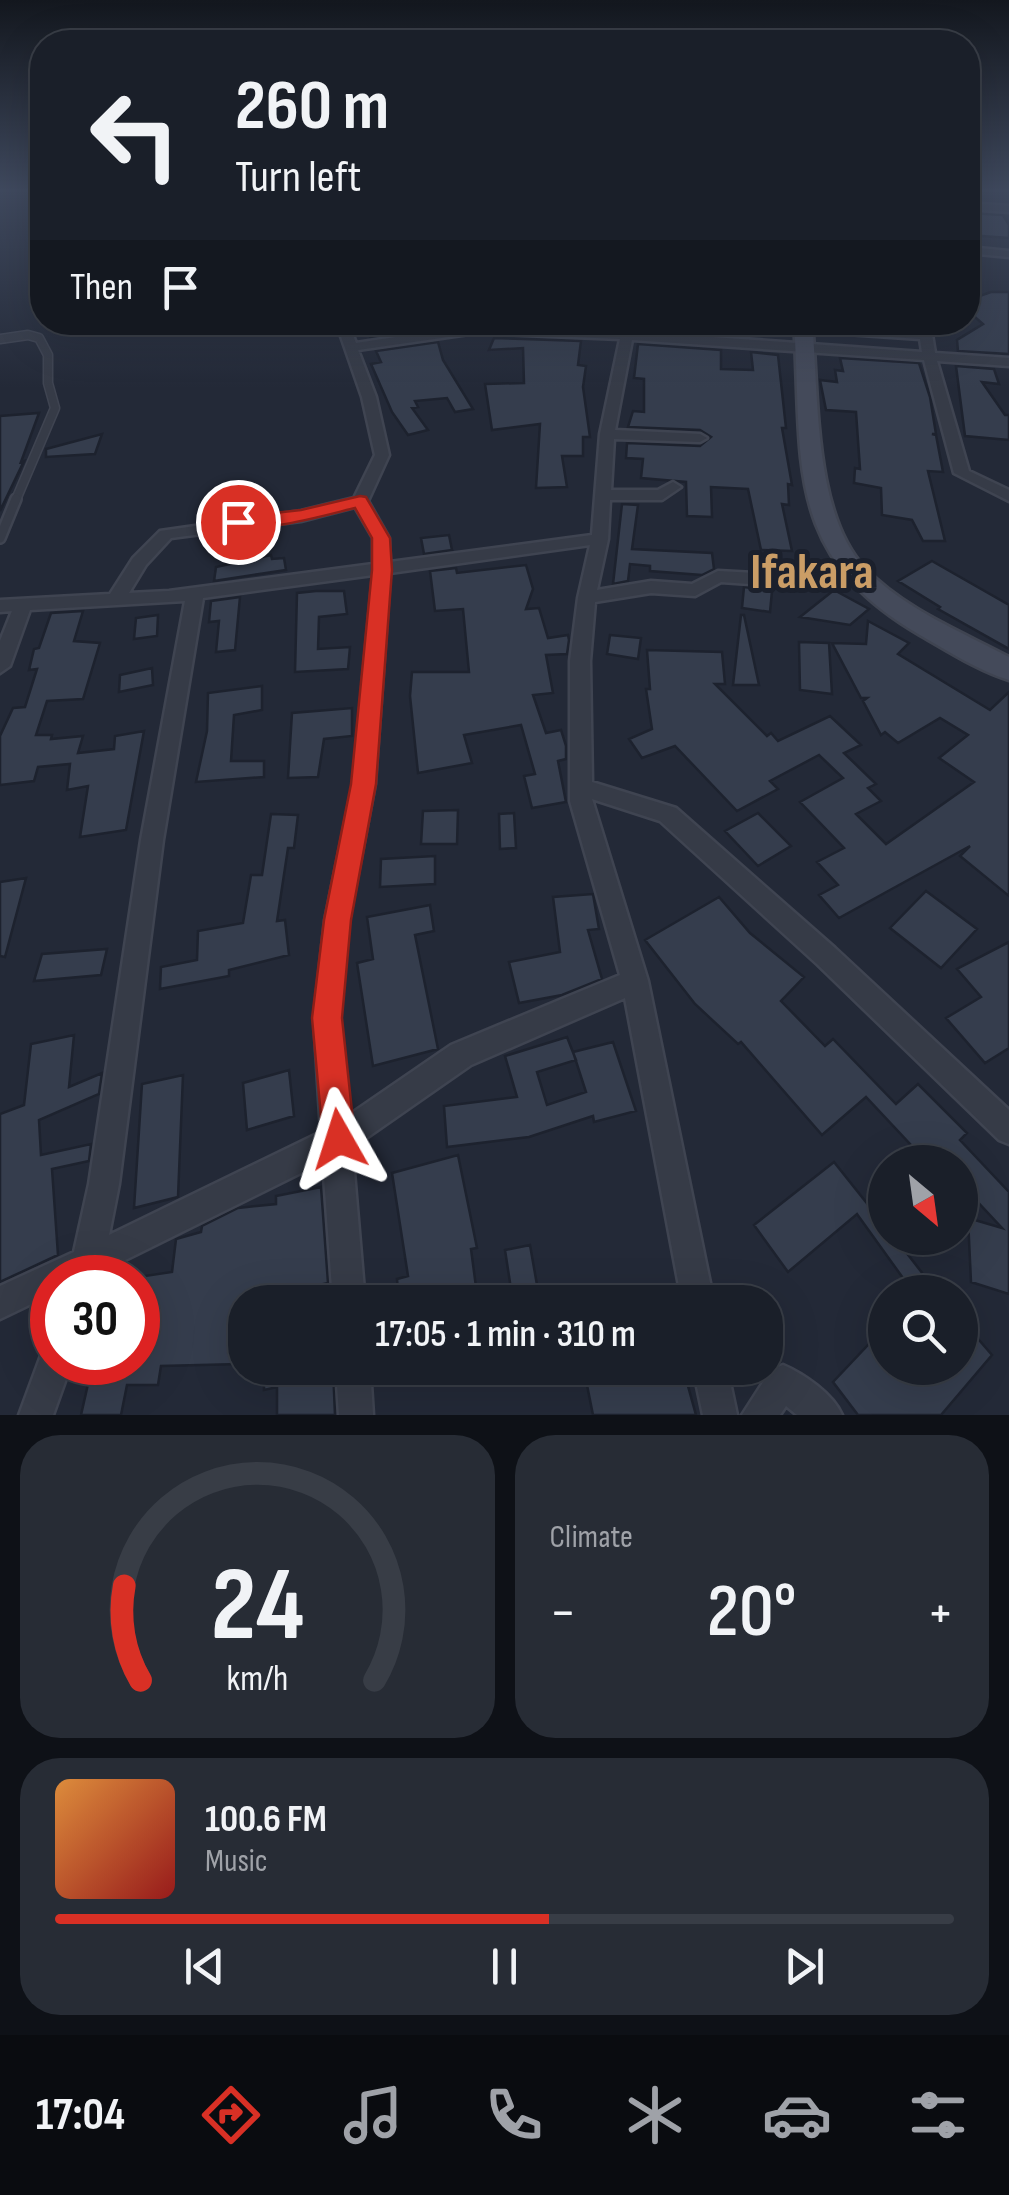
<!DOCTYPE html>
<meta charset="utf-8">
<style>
:root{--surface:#1a1f29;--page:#272c35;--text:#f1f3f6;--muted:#9fa2a8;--line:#383d46;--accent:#d93025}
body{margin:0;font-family:"Sofia Sans Condensed",sans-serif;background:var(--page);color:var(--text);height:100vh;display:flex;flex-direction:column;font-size:38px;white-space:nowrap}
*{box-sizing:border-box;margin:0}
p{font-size:32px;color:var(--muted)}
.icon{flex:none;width:55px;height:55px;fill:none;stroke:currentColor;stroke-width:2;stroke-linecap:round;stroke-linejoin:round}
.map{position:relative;height:1415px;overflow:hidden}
.sheet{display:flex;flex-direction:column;gap:20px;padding:20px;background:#0e1117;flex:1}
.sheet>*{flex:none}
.top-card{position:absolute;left:30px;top:30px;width:950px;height:305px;border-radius:40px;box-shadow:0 10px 40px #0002,0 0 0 2px var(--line);background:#1a1f29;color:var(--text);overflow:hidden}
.needle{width:65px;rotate:151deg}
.tools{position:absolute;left:868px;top:1145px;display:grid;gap:20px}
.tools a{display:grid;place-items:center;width:110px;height:110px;border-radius:50%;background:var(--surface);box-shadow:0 10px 40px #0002,0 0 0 2px var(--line);font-size:50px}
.speed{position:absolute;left:30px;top:1255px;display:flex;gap:20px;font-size:50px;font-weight:700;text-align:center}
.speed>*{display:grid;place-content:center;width:130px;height:130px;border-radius:50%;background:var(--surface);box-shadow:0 10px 40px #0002,0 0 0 2px var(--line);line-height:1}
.speed .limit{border:15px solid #d22;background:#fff;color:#111}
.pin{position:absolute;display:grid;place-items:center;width:85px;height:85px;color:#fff;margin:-42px;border:5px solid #fff;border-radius:50%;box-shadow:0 2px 10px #0007}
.me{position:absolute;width:110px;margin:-55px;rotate:354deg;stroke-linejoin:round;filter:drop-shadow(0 0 8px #0008)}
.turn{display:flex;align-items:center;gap:35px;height:210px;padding:0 40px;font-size:45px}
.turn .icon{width:130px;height:130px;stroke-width:2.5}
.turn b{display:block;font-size:70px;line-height:85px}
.then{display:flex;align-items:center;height:95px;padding:0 40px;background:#0003;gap:20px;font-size:38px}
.big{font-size:75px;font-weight:600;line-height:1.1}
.sheet .tile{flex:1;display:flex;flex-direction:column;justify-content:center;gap:15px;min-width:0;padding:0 35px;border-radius:40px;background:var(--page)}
.sheet .dial{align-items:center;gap:0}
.dial svg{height:260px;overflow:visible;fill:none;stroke:var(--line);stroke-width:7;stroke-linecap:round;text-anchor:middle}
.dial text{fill:var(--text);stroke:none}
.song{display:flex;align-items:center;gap:30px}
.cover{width:120px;height:120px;border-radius:15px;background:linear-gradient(135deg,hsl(30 70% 55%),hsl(0 70% 35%))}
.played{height:10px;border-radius:5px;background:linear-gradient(90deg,var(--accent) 55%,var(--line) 55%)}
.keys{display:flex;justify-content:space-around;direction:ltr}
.heat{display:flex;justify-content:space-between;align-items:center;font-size:55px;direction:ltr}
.sheet .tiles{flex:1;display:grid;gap:20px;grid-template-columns:1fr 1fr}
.tile:last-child{grid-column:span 2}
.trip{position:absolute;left:228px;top:1285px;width:555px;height:100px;border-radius:40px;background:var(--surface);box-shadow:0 10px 40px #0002,0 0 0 2px var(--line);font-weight:600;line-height:100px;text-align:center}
.tab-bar{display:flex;height:160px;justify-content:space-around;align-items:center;background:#0a0c10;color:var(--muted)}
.tab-bar .icon{width:70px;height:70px}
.tab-bar .active{color:var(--accent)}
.tab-bar b{font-size:45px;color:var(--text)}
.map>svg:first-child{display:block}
</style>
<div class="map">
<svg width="1009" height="1415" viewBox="0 0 1009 1415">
<rect width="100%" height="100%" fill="#232937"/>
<path fill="#353d4d" stroke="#1d222e" stroke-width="2.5" d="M968 213 1003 215 1009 225V238L968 235Z
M991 292H1009V354L958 351 957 340 983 324 968 311V300Z
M362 322H380L383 328 432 324 433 328 370 337Z
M494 338 581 341 578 365 586 366 583 387 590 437H583V456H562L567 487 536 488 540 424 492 430 485 384 524 383 523 348 489 350Z
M438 342 443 360 473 409 455 412 447 398 415 401 418 407 412 408 428 430 408 435 392 412 371 364 381 362 376 351Z
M638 344 721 350V369L753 370 751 352 778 355 786 428H782L792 485 788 484 789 505 782 504 792 551 761 550 748 489 711 487 712 517 687 516 686 482 641 478 643 459 626 458 627 443 700 446 711 437 700 430 628 427 633 411 644 412V379L634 378Z
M840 358 919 363 930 397 936 434H932L936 435 943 472 928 471 945 541H923L912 520 882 515 881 488 854 483 855 468 860 469 856 412 826 410 820 380 837 382 835 370 843 371Z
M956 366 994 369 999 384 982 382 1005 415H1009V440L965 436Z
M39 413 21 462 24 461 0 511V416Z
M102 434 95 454 46 457V449Z
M622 504 638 505 632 549 712 553 714 569 702 575 650 571V566L630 564 628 581 613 584Z
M449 535 452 550 424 554 421 538Z
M271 555 272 559 284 558 286 570 214 581 216 567Z
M932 561 1009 605V649L938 609 940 607 898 581Z
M526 565 533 589 526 609 539 608 548 638 568 635 569 640 567 654 546 655 553 693 533 695 546 733 561 730 566 746V759L558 761 566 802 532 808 524 776 535 774 521 725 464 735 472 763 418 773 410 696 412 672H469L463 609 435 611 430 571 456 568 457 573Z
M744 587 772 591 770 612 742 608Z
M834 590 869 609 850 625 800 617Z
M316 591H344L347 614 319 617 318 649 350 647 348 669 295 672 297 593Z
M240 597 235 650 216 652 219 621 209 622 211 601Z
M83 611 74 641 100 643 83 699 47 701 36 735H52L51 739 83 736 78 753 114 749 115 736 144 731 126 830 80 837 88 786 67 790 70 764 38 767 34 781 0 785V736L13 708 25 707 37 669 29 670 34 649 39 648 51 613Z
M158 615 157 636 134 639 136 618Z
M741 615H744L759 685H733Z
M868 621 909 643 898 654 990 710 1009 692V896L960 856 970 846 839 918 819 895 838 885 817 862 844 848 800 802 843 778 819 755 770 781 778 789 737 811 675 746 642 758 629 739 652 729 646 689H650L647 650 722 652 725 684H715L767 736 771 733 778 741 830 716 861 745 844 753 876 784 868 788 881 801 856 814 886 844 974 782 939 758 968 735 940 718 898 743 885 732 881 735 863 701 867 698H861L832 643 866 644Z
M610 635 641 638 638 659 607 654Z
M799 642 829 643 832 694 800 690Z
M152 668 153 685 119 692 120 675Z
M262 686V710L234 715 231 761H264V777L196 782 207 731 208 693Z
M352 708V736L324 739 318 777 288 778 292 713Z
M458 810 457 844H421L423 811Z
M514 813 516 848 500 849 499 814Z
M758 813 791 846 758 866 725 831Z
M271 814 298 815 294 848H288L277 921 285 920 289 955 229 970V976L160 989 161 967 197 960 198 931 243 923 251 875H262Z
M435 856V884L380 887 381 859Z
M26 878 5 957 0 956V882Z
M926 891 977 929 941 968 890 928Z
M593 894 599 929 588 930 602 979 562 995 519 1003 509 962 560 952 553 897Z
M719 897 750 933 804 977 781 1001 825 1046 833 1039 896 1104 918 1084 967 1133 960 1140 1009 1192V1294L971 1282 968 1218 1002 1228 960 1183V1162H927L866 1097 822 1135 741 1042 738 1044 695 1004 645 940Z
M430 905 434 931 415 935 438 1049 373 1066 357 963 373 959 367 917Z
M1009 942V1048L985 1063 946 1018 981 997 957 969Z
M107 949 101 975 34 981 42 954Z
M74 1035 69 1087 102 1073 99 1094 39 1120 41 1155 91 1144 89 1161 52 1169 58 1255 0 1282V1114L24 1105 31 1044Z
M567 1037 576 1060 537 1072 547 1105 586 1092 573 1052 613 1042 636 1111 594 1122 593 1116 529 1137 447 1147 444 1106 517 1097 505 1056Z
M289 1070 294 1116 247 1130 243 1083Z
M183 1075 178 1197 134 1208 142 1084Z
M458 1155 477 1248 471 1249 478 1302H399L397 1279 408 1276 392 1173Z
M834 1162 885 1226V1238H895L937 1292H913L857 1214 788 1272 754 1225Z
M321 1187 328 1283 245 1302 240 1364 161 1366 158 1385H127L121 1415H81L93 1362H138V1277L172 1272 176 1239 201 1232 202 1226 238 1208 276 1204V1196Z
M530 1245 540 1302H513L505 1250Z
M960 1318 992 1355 941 1415H858L833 1382 885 1327V1368H960Z
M264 1368H333L335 1415H277V1387L264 1390Z
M596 1368H683L696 1415H593L584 1370Z"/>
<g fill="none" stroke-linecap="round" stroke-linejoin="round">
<defs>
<path id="service-far1" d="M0 339 28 335 39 338 48 355V383L55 408 15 502"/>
<path id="service" d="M0 538 16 499"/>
<path id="minor" d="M968 203 1009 206V212L968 209Z
M968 247 1009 251V257L968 253Z
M336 322H348L356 343 476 325 658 333 922 352 920 339 803 331 797 327 803 323 919 332 918 322H930L935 353 1009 358V366L937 361 969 471 1009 490V501L954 473 924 360 632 340 615 430 700 434 707 438 700 442 614 439 611 490H658L673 482 681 487 662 500H610L608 539 597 590 651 581 692 584 718 571 793 575 802 581 793 587 721 582 695 596 651 593 595 602 590 661 592 782 676 808 835 948 1009 1110V1144L999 1140 817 964 660 821 592 799 648 981 714 1302H682L625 998 471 1065 352 1148 365 1302H333L323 1162 101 1272 100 1278H52V1294L0 1319V1286L74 1252 89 1184 141 840 185 601 30 610 10 666 0 673V641L12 611 0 612V600L110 594 133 558 160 531 301 511 354 498 375 455 362 397ZM476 333 620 339 600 434 592 535 390 562 389 538 368 501 389 455 376 397 358 350ZM355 507 373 538V564L169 591 129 593 146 565 171 538 301 521ZM590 545 578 598 570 661V801L620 975 451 1045 349 1115 340 1018 349 920 375 784 390 573ZM373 575 353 784 325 920 314 1018 321 1132 109 1235 119 1184 163 840 203 598Z
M52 1346V1362H72L53 1415H19L43 1350Z
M783 1365C804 1374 833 1394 842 1415H797L786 1406 780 1415H742L771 1370Z
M336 1368H370L373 1415H339Z
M693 1368H727L737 1415H703Z"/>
<path id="secondary" d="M794 322H812C819 394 813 513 865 568 904 609 960 631 1009 657V680C979 671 948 651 920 635 782 555 803 463 794 322Z"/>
</defs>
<use href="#service-far1" stroke="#3f4451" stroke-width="11"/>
<use href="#service" stroke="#3f4451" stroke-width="14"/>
<use href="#minor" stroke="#3f4451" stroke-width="5"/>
<use href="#secondary" stroke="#3f4451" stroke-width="5"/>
<use href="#service-far1" stroke="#363b47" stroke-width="8"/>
<use href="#service" stroke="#363b47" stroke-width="9"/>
<use href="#minor" fill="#363b47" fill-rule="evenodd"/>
<use href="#secondary" fill="#444a5a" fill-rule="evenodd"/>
</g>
<linearGradient id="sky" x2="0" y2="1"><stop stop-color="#13171e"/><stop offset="0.49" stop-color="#3f495e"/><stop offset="1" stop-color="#3f495e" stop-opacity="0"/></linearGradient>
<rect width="1009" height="388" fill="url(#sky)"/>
<path fill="#d93025" stroke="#8d1f18" stroke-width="2.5" d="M360 496 366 497 390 538 392 570 376 784 351 920 342 1018 355 1139 351 1151 339 1156 327 1151 323 1139 312 1018 324 920 351 784 372 570V538L355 508C329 514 249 538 229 522L238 517 301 510Z"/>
<g text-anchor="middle" stroke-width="10" stroke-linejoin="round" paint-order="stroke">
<g font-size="50" font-weight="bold" fill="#ca9d66" stroke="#1b202c">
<text x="812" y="588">Ifakara</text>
</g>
</g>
</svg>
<div class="tools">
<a><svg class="needle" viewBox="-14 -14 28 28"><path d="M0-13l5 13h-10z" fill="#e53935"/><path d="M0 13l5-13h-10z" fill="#9fa2a8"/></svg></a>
<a><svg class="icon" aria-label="search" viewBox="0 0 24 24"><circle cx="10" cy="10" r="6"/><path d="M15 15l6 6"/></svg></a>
</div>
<div class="speed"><div class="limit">30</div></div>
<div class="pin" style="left:238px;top:522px;background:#d93025"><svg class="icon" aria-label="arrive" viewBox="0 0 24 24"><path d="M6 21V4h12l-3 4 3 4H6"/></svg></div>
<svg class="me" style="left:339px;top:1139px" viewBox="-20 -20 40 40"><path d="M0-17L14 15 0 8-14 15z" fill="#d93025" stroke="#fff" stroke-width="4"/></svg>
<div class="trip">17:05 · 1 min · 310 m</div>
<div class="top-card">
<div class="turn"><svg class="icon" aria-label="left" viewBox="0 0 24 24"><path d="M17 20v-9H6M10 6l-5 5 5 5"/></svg><div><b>260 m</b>Turn left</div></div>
<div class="then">Then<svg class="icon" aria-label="arrive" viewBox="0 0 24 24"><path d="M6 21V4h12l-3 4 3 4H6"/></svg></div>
</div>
</div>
<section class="sheet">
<div class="tiles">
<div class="tile dial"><svg viewBox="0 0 100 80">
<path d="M14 69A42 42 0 1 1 86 69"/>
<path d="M14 69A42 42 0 0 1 9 40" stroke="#d93025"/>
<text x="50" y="56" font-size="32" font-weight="700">24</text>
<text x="50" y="72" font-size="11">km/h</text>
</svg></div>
<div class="tile"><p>Climate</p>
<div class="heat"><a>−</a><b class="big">20°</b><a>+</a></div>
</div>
<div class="tile">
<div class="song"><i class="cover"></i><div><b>100.6 FM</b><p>Music</p></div></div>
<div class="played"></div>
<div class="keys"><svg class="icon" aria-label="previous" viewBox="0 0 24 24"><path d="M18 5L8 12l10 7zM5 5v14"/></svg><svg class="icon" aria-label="pause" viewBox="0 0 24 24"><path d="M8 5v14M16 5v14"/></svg><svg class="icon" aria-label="next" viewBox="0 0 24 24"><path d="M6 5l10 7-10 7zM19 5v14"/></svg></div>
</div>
</div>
</section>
<nav class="tab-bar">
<b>17:04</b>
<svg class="icon active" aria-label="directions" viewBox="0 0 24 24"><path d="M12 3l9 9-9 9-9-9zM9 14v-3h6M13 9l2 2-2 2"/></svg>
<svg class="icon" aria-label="music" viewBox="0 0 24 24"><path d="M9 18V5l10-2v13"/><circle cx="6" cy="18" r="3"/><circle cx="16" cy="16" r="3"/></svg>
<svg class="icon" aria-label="phone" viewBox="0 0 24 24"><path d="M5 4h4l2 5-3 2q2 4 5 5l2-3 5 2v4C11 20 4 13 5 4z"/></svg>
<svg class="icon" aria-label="climate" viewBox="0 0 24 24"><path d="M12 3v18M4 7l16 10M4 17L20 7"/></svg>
<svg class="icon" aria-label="car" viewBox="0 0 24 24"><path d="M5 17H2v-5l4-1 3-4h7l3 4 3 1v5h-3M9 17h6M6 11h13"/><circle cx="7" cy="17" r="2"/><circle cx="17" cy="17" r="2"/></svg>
<svg class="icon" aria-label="filters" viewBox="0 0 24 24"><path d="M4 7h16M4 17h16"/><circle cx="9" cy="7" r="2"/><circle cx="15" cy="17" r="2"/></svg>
</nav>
